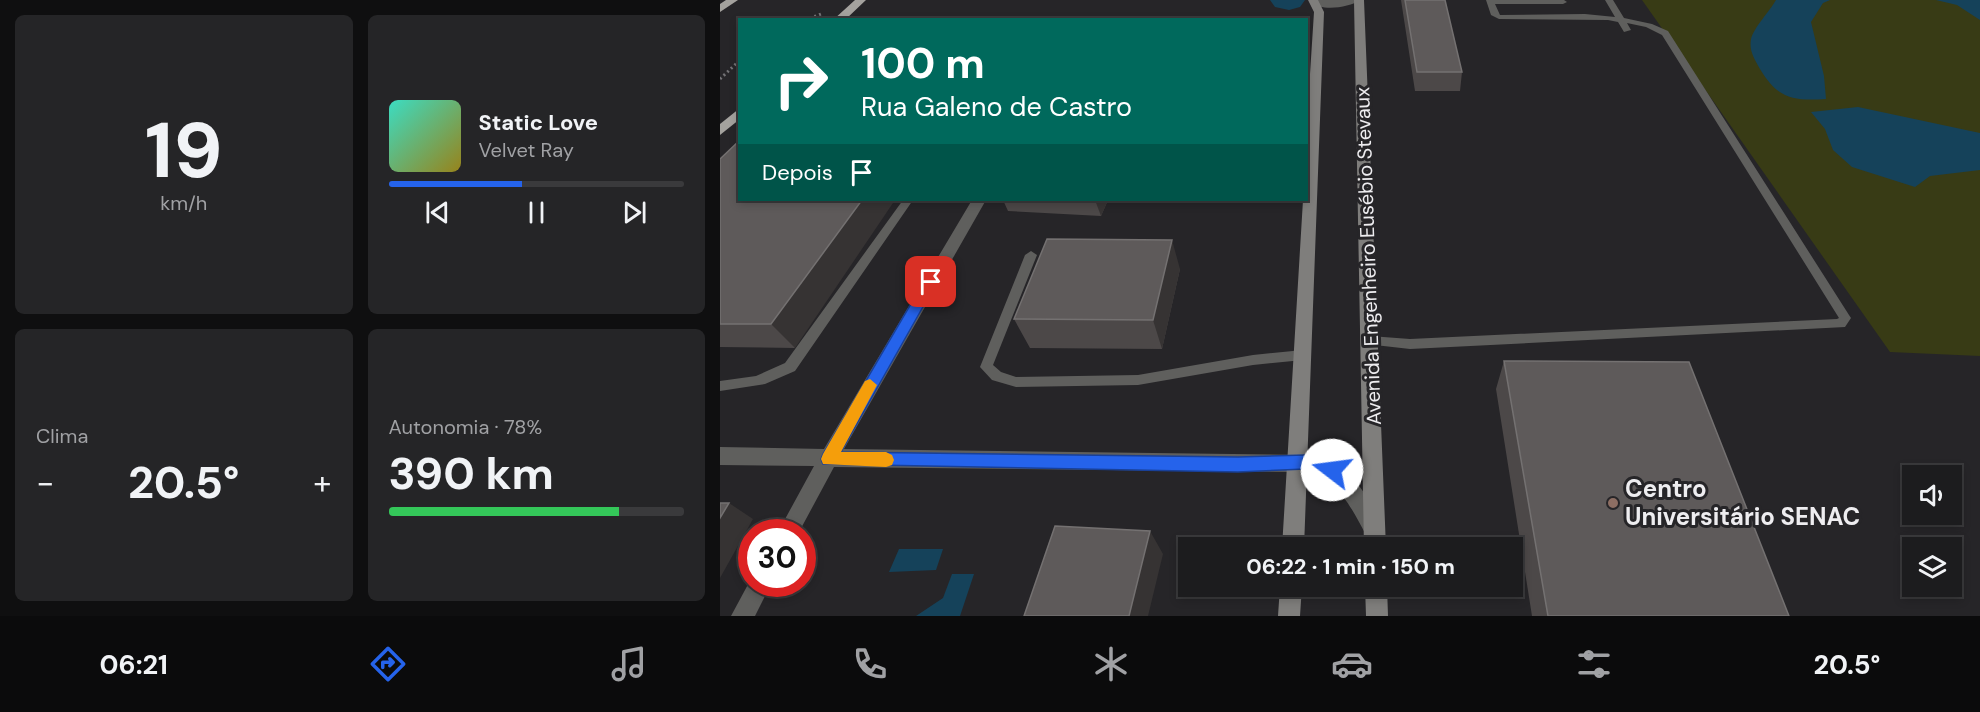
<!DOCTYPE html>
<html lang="pt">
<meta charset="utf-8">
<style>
:root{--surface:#1c1c1e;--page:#252527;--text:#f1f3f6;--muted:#a0a1a4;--line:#3a3a3c;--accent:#2563eb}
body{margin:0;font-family:"DM Sans",sans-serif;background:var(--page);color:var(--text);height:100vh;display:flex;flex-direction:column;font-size:22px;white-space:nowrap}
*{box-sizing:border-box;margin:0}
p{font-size:20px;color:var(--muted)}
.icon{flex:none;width:33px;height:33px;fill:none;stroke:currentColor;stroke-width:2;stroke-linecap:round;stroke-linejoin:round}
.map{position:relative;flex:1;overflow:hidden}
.panel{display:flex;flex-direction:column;gap:15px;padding:15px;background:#0f0f10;width:720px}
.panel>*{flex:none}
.top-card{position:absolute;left:18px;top:18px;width:570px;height:183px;border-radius:0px;box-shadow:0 3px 9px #0003,0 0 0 2px var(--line);background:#00695c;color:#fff;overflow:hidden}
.buttons{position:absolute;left:1182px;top:465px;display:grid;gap:12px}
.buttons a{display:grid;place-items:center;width:60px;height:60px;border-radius:0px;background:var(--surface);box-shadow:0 3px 9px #0003,0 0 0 2px var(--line);font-size:30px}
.speed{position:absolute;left:18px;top:519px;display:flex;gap:12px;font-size:30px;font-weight:700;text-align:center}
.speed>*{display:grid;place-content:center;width:78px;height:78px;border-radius:50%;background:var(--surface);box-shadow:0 3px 9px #0003,0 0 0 2px var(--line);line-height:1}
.speed .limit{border:9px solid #d22;background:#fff;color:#111}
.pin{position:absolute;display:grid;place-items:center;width:51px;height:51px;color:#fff;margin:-26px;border-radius:12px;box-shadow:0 3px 9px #0006}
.me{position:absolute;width:66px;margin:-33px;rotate:285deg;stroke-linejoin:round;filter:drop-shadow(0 0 4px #0008)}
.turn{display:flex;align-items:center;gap:21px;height:126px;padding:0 24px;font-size:27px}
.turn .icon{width:78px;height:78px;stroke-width:2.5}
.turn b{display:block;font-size:42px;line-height:51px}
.then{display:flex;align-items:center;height:57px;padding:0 24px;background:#0003;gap:12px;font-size:22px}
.big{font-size:45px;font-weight:700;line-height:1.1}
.panel .card{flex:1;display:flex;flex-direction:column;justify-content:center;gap:9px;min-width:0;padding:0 21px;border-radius:9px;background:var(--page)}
.panel .dial{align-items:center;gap:0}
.dial b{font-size:78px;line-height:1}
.song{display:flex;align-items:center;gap:18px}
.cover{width:72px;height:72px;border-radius:9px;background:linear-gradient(135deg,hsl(170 70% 55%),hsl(50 70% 35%))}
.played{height:6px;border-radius:3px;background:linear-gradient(90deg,var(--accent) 45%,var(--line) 45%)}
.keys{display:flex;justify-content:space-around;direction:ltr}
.heat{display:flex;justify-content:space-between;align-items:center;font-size:33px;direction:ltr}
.charge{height:9px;border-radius:4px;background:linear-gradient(90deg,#34c759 78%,var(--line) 0)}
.panel .tiles{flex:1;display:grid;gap:15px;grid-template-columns:repeat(2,1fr)}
.trip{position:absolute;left:458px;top:537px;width:345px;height:60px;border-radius:0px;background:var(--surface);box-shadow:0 3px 9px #0003,0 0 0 2px var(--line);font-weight:700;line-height:60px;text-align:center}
.tabs{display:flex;height:96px;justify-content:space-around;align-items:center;background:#0b0b0c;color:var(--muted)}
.tabs .icon{width:42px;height:42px}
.tabs .current{color:var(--accent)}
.tabs b{font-size:27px;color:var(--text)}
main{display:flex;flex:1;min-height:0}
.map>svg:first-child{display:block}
</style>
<main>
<section class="panel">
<div class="tiles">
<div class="card dial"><b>19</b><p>km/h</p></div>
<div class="card">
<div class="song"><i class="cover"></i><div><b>Static Love</b><p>Velvet Ray</p></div></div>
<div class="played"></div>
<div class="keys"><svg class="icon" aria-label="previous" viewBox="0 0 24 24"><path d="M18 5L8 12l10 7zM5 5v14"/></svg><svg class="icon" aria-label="pause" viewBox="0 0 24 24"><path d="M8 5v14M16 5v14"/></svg><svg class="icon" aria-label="next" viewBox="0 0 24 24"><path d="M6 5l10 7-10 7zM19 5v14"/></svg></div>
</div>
<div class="card"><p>Clima</p>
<div class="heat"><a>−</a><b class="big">20.5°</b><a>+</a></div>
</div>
<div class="card"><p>Autonomia · 78%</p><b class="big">390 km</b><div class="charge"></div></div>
</div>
</section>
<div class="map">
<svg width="1260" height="616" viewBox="0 0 1260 616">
<rect width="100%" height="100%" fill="#262528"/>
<path fill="#383b15" d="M922 0H1260V356L1170 352Z"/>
<path fill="#15425a" d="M1056 0H1110L1103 3 1091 22 1104 76 1106 99C1073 101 1058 99 1040 69 1034 58 1029 51 1031 39 1034 27 1050 11 1056 0Z
M1216 0H1260V20L1237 5Z
M1138 107 1260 133V170L1210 176 1195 187 1132 167 1113 150 1105 129 1091 112Z
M179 549H223L216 570 169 572Z
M232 574H254L240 616H196L223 598Z"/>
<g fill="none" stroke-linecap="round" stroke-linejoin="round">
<path fill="#15425a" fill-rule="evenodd" d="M550 0H585L580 7 569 10 555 7Z"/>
<path stroke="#727174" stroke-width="3" stroke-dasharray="2 3" stroke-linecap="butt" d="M85 20 101 14
M0 79 20 60"/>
<path fill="#5f5f5d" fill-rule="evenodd" d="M766 0H844L847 2 843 4H775L780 15 865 14 895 17 885 0H893L904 18 932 24 948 31 1129 315 1131 318 1125 327 690 349 646 344 644 341 646 338 650 336 690 339 1117 319 1119 318 942 35 926 27 907 23 911 30 904 32 898 22 888 20 779 19 771 15Z
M183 200H193L75 371 45 384 0 391V381L36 376 65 363Z
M311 251 317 255 273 365 281 372 296 377 418 375 533 355 583 350 587 351 589 355 587 359 583 360 533 365 418 385 296 387 272 380 260 367 305 255Z"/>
<path fill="#5f5f5d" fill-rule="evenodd" d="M640 0C629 8 602 11 591 3L596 0Z
M252 200H266L124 449 585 455C628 463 641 484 660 521L664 528 660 535 653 538 646 535C631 507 618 479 585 472L114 467 79 532H58L94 466 0 465V447L104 449Z
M32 577V584H51L35 616H11Z"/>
<path fill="#7f7e7c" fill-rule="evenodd" d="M588 0H598L604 12 584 548H562L583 200H586V136L594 12Z
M634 0H644L666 548H644Z
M560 586H582L580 616H558Z
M645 586H667L668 616H646Z"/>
<path fill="#a4a29e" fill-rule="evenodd" d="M6 0H18L0 12V4Z
M135 0H146L125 20H113Z
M20 108V119L0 135V124Z"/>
</g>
<path fill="#4c4848" d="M681 0H725L742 72 740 91H695Z
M0 159 75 348 0 347Z
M283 200H388L381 216 288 211Z
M460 269 442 349 310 348 294 319Z
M784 361 1069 616H812L776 389Z"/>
<path fill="#363333" d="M142 200H175L75 348 51 324Z
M375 200H388L381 216Z
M452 240 460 269 442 349 433 320Z
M9 503 33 519 0 578V518Z
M430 531 443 554 428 616H409Z"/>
<path fill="#5e5a5a" stroke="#747171" stroke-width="1.5" d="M685 0H725L742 72H697Z
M20 140V200H142L51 324H0V159Z
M327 239 452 240 433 320 294 319Z
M784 361 969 362 1069 616H828Z
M0 503H9L0 518Z
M335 526 430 531 409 616H304Z"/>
<path fill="#2563eb" stroke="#184099" stroke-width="1.5" d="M211 277 217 282 121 452 518 457 585 455H595L618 465 620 470 618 475 612 478 585 469 518 472 103 464 101 459 103 454 206 278Z"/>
<path fill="#f59e0b" d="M150 379 157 385 121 452H166L172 455 174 460 172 465 166 467 103 464 101 459 103 454 145 381Z"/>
<circle fill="#8d6e63" stroke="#262528" stroke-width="2" cx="893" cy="503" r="6"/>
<g text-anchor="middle" stroke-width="6" stroke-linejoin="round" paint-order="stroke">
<g font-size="20" fill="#eeedf0" stroke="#262528">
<text transform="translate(648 256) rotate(-92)" y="7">Avenida Engenheiro Eusébio Stevaux</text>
</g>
<g font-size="24" font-weight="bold" fill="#eeedf0" stroke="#262528" text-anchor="start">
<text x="905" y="497">Centro<tspan x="905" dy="28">Universitário SENAC</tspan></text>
</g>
</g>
</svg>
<div class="buttons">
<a><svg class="icon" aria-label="sound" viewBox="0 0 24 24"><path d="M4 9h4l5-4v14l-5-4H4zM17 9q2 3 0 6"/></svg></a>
<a><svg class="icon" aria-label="layers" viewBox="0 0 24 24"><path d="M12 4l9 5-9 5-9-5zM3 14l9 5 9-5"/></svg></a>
</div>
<div class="speed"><div class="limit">30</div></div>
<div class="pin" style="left:211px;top:282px;background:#d93025"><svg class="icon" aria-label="arrive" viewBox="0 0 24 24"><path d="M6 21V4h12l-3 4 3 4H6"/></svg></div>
<svg class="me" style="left:612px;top:470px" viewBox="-20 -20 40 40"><circle r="19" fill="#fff"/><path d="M0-13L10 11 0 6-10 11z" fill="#2563eb"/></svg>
<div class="trip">06:22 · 1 min · 150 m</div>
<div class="top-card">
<div class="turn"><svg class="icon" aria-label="right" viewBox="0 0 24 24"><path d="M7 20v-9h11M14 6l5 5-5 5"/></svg><div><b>100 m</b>Rua Galeno de Castro</div></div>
<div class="then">Depois<svg class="icon" aria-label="arrive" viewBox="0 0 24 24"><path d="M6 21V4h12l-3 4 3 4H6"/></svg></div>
</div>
</div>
</main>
<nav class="tabs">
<b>06:21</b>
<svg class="icon current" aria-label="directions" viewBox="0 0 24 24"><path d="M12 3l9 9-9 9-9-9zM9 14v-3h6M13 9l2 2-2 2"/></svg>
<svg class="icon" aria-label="music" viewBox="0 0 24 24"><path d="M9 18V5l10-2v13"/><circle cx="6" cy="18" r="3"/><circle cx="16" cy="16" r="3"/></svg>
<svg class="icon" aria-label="phone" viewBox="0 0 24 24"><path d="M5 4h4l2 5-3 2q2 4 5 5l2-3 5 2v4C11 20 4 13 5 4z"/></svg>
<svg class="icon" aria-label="climate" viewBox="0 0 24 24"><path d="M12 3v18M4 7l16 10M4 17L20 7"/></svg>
<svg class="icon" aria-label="car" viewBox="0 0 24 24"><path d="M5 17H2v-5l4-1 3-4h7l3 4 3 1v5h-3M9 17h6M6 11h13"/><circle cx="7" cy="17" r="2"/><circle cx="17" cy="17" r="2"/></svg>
<svg class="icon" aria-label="filters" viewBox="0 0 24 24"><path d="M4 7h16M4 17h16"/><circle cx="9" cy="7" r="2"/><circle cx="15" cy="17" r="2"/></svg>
<b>20.5°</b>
</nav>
